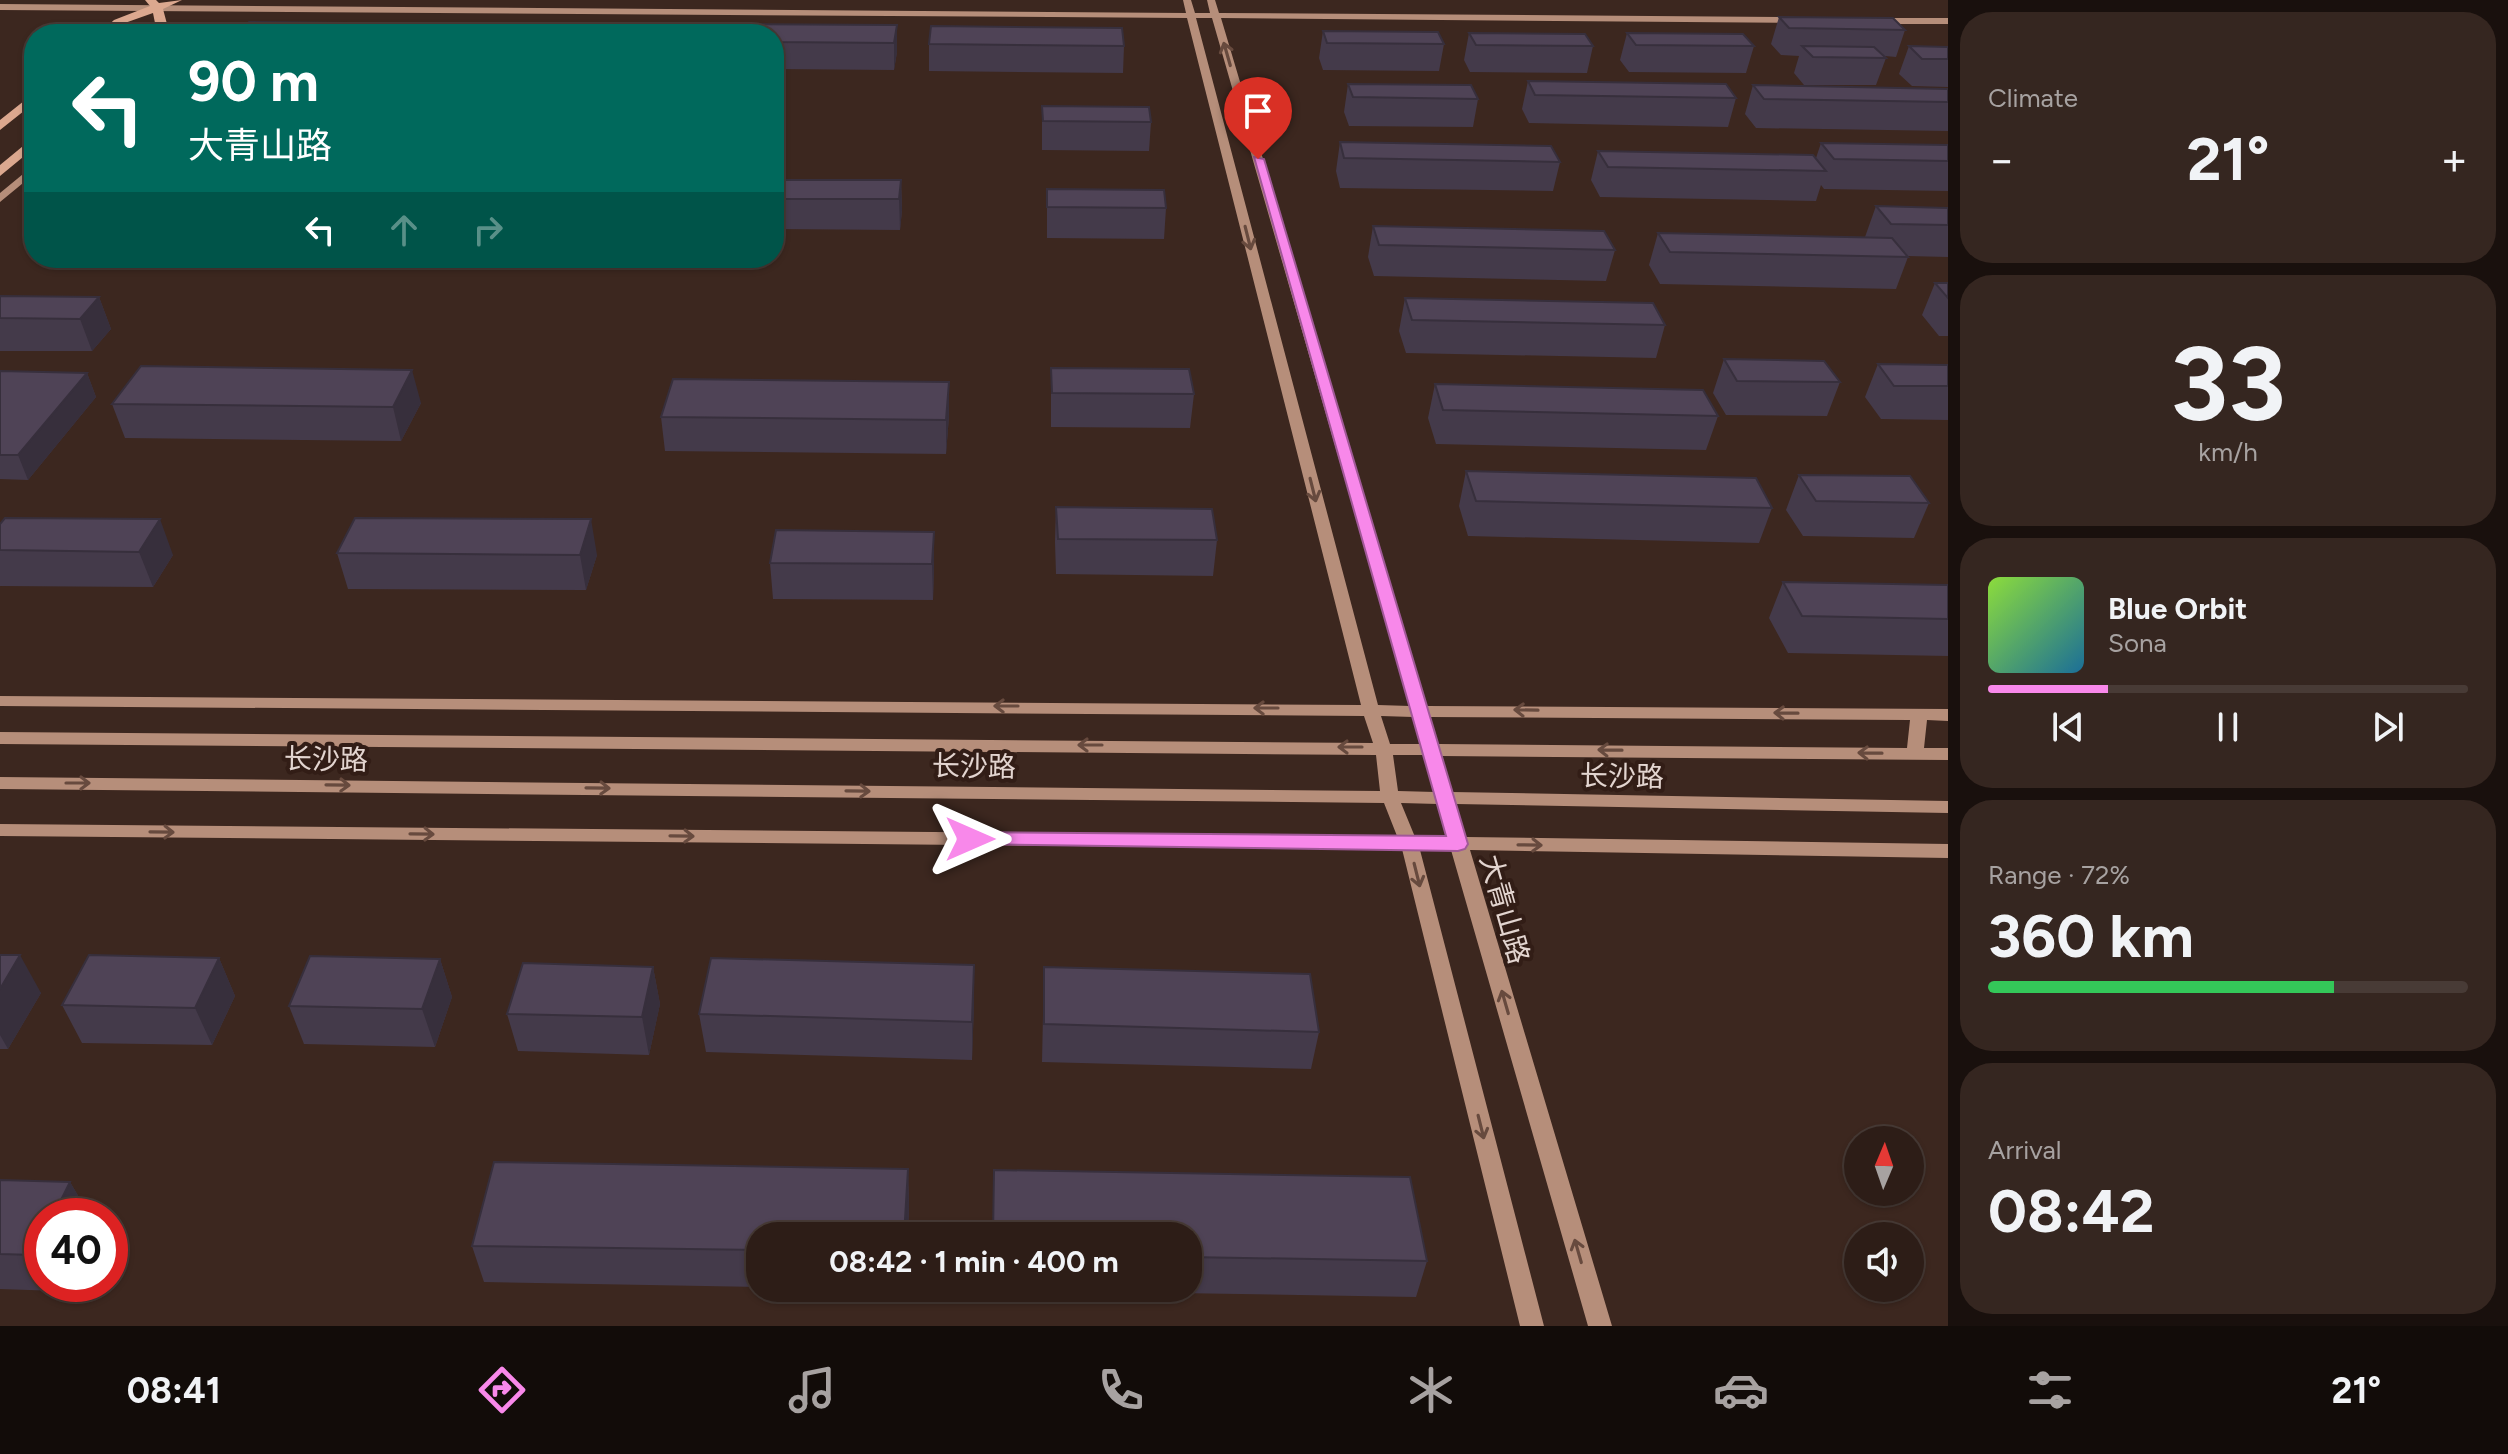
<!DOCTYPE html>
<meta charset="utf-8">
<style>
:root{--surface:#2d1d17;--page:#352620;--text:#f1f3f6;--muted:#a7a2a1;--line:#483b36;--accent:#f888ea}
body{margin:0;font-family:Figtree,"Noto Sans SC",sans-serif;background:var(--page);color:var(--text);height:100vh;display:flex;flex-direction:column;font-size:30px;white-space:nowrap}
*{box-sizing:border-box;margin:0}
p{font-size:26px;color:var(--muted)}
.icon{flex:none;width:44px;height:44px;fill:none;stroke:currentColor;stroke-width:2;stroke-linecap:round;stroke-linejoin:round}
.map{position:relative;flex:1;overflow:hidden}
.sheet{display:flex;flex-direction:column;gap:12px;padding:12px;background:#19100d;width:560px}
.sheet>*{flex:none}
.hud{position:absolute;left:24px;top:24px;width:760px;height:244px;border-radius:32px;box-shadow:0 2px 6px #0004,0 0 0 2px var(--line);background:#00695c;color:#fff;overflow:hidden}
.needle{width:52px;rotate:2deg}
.fabs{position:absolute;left:1844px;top:1126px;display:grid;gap:16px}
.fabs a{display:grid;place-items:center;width:80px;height:80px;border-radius:50%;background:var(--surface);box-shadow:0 2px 6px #0004,0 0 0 2px var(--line);font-size:40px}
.speed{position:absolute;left:24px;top:1198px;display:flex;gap:16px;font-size:40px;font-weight:700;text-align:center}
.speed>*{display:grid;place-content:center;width:104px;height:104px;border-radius:50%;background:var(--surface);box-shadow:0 2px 6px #0004,0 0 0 2px var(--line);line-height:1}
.speed .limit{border:12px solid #d22;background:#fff;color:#111}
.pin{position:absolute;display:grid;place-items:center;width:68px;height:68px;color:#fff;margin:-82px -34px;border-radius:50% 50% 50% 0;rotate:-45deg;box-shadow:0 0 8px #0007}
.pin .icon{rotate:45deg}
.me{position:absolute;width:88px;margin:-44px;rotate:90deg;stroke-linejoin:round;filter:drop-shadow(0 0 6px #0008)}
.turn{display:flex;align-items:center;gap:28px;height:168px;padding:0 32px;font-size:36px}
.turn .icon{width:104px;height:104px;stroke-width:2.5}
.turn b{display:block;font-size:56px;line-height:68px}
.lanes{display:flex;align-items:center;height:76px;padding:0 32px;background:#0003;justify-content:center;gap:40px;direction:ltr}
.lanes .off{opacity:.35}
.big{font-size:60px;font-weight:700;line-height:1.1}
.sheet .tile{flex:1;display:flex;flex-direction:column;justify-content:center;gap:12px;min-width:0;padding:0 28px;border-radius:32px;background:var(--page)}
.sheet .dial{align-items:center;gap:0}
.dial b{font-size:104px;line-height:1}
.song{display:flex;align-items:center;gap:24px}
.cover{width:96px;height:96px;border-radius:12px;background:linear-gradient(135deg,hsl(90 70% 55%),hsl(200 70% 35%))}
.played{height:8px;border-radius:4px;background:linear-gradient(90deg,var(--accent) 25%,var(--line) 25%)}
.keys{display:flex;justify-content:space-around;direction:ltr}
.heat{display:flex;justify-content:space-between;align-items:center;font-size:44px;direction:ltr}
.charge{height:12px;border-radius:6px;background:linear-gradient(90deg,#34c759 72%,var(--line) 0)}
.trip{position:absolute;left:746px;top:1222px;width:456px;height:80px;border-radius:32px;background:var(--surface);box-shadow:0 2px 6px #0004,0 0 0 2px var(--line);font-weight:700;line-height:80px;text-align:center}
.tab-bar{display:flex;height:128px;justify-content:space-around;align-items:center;background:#120c09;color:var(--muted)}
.tab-bar .icon{width:56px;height:56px}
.tab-bar .on{color:var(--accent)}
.tab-bar b{font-size:36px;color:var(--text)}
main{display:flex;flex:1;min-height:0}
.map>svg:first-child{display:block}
</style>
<main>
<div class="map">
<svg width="1948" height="1326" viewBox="0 0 1948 1326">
<rect width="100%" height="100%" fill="#3c271f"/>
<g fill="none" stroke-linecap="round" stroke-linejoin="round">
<path fill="#b68e7a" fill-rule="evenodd" d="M1183 0H1191L1195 13H1210L1207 0H1215L1219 13 1798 17 1802 20 1798 23 1221 18 1426 706 1948 709V721L1927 720 1924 748H1948V760L1441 756 1452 792 1948 801V813L1456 804 1466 837 1948 844V858L1470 850 1612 1326H1588L1451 850H1420L1544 1326H1520L1402 849 0 836V824L1397 836 1384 803 0 789V777L1380 791 1376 755 0 744V732L1373 743 1364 716 0 706V696L1361 705 1187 18 0 10V4L1186 13ZM1196 18H1212L1410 706 1378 705ZM1381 716 1413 717 1421 744H1390ZM1430 717 1910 720 1907 748 1438 744ZM1393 755H1424L1435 792 1398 791ZM1401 803 1438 804 1448 837H1415Z
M1948 18V24H1874L1870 21 1874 18Z
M34 165V174L0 202V193Z"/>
<path fill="#dca88f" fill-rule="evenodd" d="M145 0H156L159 3 182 0 163 9 167 24 157 34H144L155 23 153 13 122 24 111 34H99L114 20 150 6Z
M34 93V103L0 130V120Z
M34 137V148L0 176V165Z"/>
</g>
<path fill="#443a4a" d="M1779 17 1905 30 1896 57 1885 56 1886 58 1876 85H1804L1794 73 1799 56 1781 55 1771 44Z
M897 25V52L894 70 774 69V34Z
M1323 31 1444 44 1439 71 1323 70 1319 58Z
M1469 33 1593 46 1587 73 1470 72 1464 60Z
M1627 33 1754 46 1746 73 1629 72 1620 60Z
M929 44 1124 46 1123 73 929 71Z
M1909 46 1948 47V87L1912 86 1899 74Z
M1528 81 1736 98 1728 127 1529 123 1522 109Z
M1348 84 1478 99 1473 127 1349 126 1344 112Z
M1753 85 1948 89V131L1756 128 1745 114Z
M1042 106 1151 122 1149 151 1042 150Z
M1340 142 1560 162 1553 191 1340 188 1336 171Z
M1821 143 1948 145V191L1824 189 1821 185 1816 201 1600 197 1591 180 1598 151 1816 158Z
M774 180H901L902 210 900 230 774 229Z
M1047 189 1166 208 1164 239 1047 238Z
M1876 206 1948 208V257L1907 256 1908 257 1896 289 1660 284 1649 265 1658 233 1865 237Z
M1373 226 1615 250 1606 281 1374 276 1368 257Z
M1935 283H1948V336H1939L1922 315Z
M0 296 99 297 111 329 92 351H0Z
M1405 298 1665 325 1656 358 1406 353 1399 331Z
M1724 359 1840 382 1827 416 1726 415 1713 393Z
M1878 364 1948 365V420L1881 419 1865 397Z
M1051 368 1194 394 1190 428 1051 427Z
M0 371 87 373 96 397 28 480 0 479Z
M1435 384 1718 416 1706 450 1436 444 1428 418Z
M421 403 401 441 125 438 112 404Z
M949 416 946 454 665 451 661 417Z
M1466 471 1772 508 1759 543 1468 536 1459 506Z
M1799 475 1929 503 1914 538 1803 536 1786 510Z
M1056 507 1217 540 1213 576 1056 574 1055 542Z
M0 524 173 555 153 587 0 586Z
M934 532V567L933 600 773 599 770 563Z
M337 553 597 555 586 590 348 589Z
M1783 582 1948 585V656L1788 653 1769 618Z
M0 955 41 993 8 1049H0Z
M219 958 235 996 212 1045 82 1043 62 1005Z
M440 959 452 997 435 1047 304 1044 289 1006Z
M653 967 660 1004 649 1055 518 1051 507 1014Z
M1044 967 1319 1032 1311 1069 1042 1062Z
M974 1003 972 1060 706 1052 699 1014Z
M908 1169 909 1206 908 1236H760V1287L484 1282 472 1246Z
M0 1180 70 1182 90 1216H42V1284H61L58 1291 0 1289Z
M1188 1236 1427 1261 1416 1297 992 1290V1288H1188Z
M850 1288H905V1289Z"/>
<path fill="#372f3c" d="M438 24 440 34H430Z
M897 25V52L894 70V43Z
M901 180 902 210 900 230 899 199Z
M99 297 111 329 92 351 80 319Z
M412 370 421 403 401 441 393 407Z
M87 373 96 397 28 480 18 455Z
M949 382V416L946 454V420Z
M160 519 173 555 153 587 139 552Z
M591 519 597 555 586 590 580 555Z
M934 532V567L933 600 932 564Z
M20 955 41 993 8 1049 0 1035V989Z
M219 958 235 996 212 1045 195 1008Z
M440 959 452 997 435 1047 422 1009Z
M974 965V1003L972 1060V1022Z
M653 967 660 1004 649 1055 642 1017Z
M908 1169 909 1206 908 1236H904Z
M70 1182 90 1216H53Z
M42 1238V1267L34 1255Z
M53 1284H61L58 1291Z"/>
<path fill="#4f4356" stroke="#372f3c" stroke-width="2" d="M1779 17 1893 18 1905 30 1789 28Z
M249 22 438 24 430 34H238Z
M477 24 667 26 663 34H470Z
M707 24 897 25 894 43 774 42V34H702Z
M931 26 1122 28 1124 46 929 44Z
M1323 31 1438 32 1444 44 1327 43Z
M1469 33 1585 34 1593 46 1476 45Z
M1627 33 1743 34 1754 46 1636 45Z
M1802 46 1874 47 1886 58 1813 57Z
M1909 46 1948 47V59H1922Z
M1528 81 1726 84 1736 98 1535 95Z
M1348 84 1471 85 1478 99 1353 97Z
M1753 85 1948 89V102L1764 99Z
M1042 106 1149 107 1151 122 1043 121Z
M1340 142 1551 146 1560 162 1344 158Z
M1821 143 1948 145V161L1834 159Z
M1598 151 1813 155 1826 171 1608 167Z
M774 180H901L899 199H774Z
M1047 189 1164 190 1166 208 1047 207Z
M1876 206 1948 208V225L1891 224Z
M1373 226 1604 231 1615 250 1379 245Z
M1658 233 1892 238 1908 257 1670 252Z
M1935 283H1948V298Z
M0 296 99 297 80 319 0 318Z
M1405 298 1653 303 1665 325 1412 320Z
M1724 359 1824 361 1840 382 1737 381Z
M1878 364 1948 365V386H1894Z
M141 366 412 370 393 407 112 404Z
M1051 368 1189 369 1194 394 1052 393Z
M0 371 87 373 18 455H0Z
M673 379 949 382 946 420 661 417Z
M1435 384 1703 390 1718 416 1443 410Z
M1466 471 1756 478 1772 508 1476 501Z
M1799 475 1910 476 1929 503 1816 501Z
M1056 507 1212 509 1217 540 1058 539Z
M5 518 160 519 139 552 0 550V524Z
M355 518 591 519 580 555 337 553Z
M776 530 934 532 932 564 770 563Z
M1783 582 1948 585V619L1802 616Z
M0 955H20L0 989Z
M89 955 219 958 195 1008 62 1005Z
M310 956 440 959 422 1009 289 1006Z
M711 958 974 965 972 1022 699 1014Z
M523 963 653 967 642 1017 507 1014Z
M1044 967 1310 974 1319 1032 1044 1024Z
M494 1162 908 1169 904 1236H760V1250L472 1246Z
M994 1170 1410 1177 1427 1261 1188 1257V1236H993Z
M0 1180 70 1182 53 1216H42V1238L34 1255 0 1254Z"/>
<defs><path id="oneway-shaft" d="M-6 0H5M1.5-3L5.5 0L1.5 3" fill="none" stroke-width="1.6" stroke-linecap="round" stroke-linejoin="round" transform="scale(2)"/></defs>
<g stroke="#674a3e">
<use href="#oneway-shaft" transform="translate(1227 54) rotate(-106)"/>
<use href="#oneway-shaft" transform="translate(1248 238) rotate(76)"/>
<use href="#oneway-shaft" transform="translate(1313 490) rotate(76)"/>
<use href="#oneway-shaft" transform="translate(1006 706) rotate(-180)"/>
<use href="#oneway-shaft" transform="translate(1266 708) rotate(-180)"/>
<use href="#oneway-shaft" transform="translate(1526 710) rotate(-179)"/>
<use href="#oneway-shaft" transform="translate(1786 713) rotate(-179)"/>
<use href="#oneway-shaft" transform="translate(1090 745) rotate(-180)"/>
<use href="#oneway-shaft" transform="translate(1350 747) rotate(-180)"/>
<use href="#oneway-shaft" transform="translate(1610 750) rotate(-179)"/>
<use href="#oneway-shaft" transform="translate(1870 753) rotate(-179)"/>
<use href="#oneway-shaft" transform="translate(78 783)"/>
<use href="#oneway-shaft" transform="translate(338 785) rotate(1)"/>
<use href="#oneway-shaft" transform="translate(598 788) rotate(1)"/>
<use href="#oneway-shaft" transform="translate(858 791) rotate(1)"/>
<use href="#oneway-shaft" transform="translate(162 832) rotate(1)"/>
<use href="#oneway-shaft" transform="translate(422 834) rotate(1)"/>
<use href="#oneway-shaft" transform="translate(682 836) rotate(1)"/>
<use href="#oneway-shaft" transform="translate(1530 845) rotate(1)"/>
<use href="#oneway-shaft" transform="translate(1417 875) rotate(76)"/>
<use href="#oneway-shaft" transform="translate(1505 1002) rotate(-106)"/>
<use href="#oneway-shaft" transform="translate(1481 1127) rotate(76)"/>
<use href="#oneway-shaft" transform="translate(1578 1251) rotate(-106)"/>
</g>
<path fill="#f888ea" stroke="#a15898" stroke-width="2" d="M1254 157 1264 159 1468 844 1465 849 1458 851 963 844 960 839 963 834 970 832 1446 836Z"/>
<g text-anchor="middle" stroke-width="8" stroke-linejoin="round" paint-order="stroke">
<g font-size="28" fill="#e3d5d0" stroke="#321d16">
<text transform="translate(326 759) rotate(1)" y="10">长沙路</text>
<text transform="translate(974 766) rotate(1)" y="10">长沙路</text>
<text transform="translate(1622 776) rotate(1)" y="10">长沙路</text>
<text transform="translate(1505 909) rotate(74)" y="10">大青山路</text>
</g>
</g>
</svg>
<div class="fabs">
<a><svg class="needle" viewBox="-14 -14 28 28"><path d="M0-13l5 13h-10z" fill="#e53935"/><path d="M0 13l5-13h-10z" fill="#a7a2a1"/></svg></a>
<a><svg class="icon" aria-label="sound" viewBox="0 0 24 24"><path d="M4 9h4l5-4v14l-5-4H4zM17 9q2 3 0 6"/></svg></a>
</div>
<div class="speed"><div class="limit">40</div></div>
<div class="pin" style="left:1258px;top:159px;background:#d93025"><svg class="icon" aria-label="arrive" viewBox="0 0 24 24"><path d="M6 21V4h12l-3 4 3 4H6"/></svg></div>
<svg class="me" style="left:970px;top:839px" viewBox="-20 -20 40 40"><path d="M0-17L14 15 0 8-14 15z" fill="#f888ea" stroke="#fff" stroke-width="4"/></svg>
<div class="trip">08:42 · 1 min · 400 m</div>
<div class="hud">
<div class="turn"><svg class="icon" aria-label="left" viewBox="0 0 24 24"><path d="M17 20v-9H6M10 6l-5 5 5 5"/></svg><div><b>90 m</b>大青山路</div></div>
<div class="lanes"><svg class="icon" aria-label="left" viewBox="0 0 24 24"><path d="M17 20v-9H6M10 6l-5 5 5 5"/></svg><svg class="icon off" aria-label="ahead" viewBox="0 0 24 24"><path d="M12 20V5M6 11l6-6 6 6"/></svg><svg class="icon off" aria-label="right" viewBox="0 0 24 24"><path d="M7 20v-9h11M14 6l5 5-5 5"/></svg></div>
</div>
</div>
<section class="sheet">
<div class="tile"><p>Climate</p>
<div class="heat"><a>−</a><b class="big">21°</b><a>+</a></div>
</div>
<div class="tile dial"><b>33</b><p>km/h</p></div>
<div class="tile">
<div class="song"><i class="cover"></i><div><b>Blue Orbit</b><p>Sona</p></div></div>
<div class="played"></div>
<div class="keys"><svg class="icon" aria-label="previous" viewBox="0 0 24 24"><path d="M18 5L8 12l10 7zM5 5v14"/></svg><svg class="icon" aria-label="pause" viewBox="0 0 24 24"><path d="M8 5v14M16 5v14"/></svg><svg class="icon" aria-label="next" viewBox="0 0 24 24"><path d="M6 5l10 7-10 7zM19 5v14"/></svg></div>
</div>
<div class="tile"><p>Range · 72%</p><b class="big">360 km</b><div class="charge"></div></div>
<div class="tile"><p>Arrival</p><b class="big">08:42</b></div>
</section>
</main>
<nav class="tab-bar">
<b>08:41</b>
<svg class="icon on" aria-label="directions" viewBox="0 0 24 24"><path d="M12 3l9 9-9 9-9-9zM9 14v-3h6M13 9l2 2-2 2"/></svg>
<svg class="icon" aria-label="music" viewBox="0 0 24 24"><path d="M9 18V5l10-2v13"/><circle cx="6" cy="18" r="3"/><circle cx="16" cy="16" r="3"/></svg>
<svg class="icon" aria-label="phone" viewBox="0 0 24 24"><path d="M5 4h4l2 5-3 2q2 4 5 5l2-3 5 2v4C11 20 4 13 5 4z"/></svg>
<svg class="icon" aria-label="climate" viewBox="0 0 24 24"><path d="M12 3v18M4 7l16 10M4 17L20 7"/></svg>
<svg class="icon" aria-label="car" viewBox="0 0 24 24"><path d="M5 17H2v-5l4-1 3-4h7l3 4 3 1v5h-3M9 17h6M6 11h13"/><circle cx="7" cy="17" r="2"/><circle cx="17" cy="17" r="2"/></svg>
<svg class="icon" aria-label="filters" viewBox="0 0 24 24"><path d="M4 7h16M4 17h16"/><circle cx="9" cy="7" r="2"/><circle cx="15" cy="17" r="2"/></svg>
<b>21°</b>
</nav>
